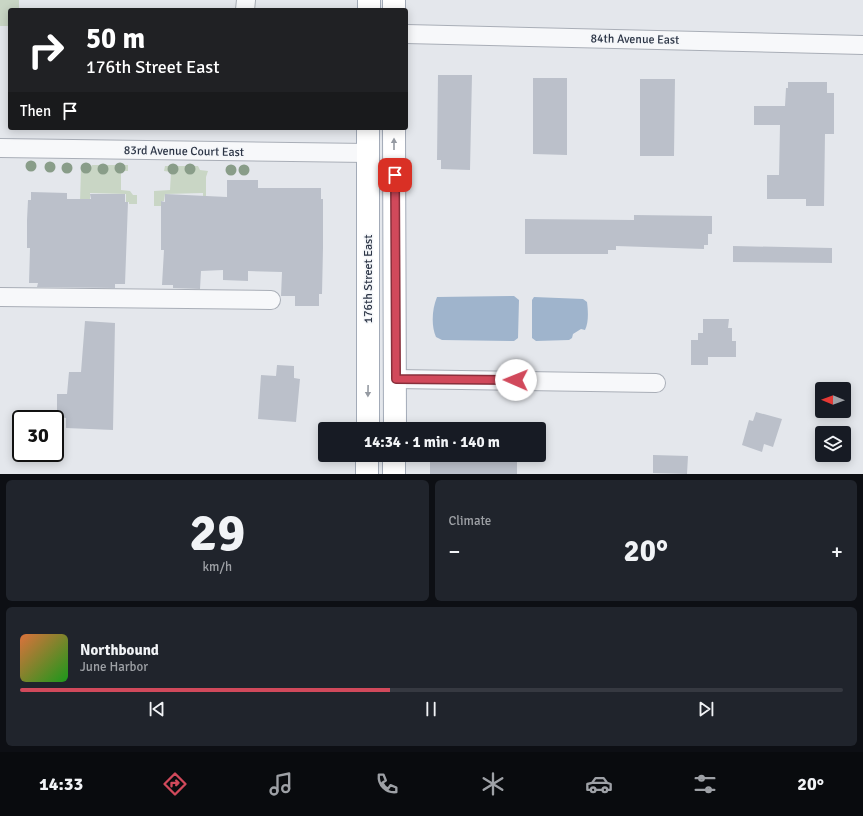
<!DOCTYPE html>
<meta charset="utf-8">
<style>
:root{--surface:#171b24;--page:#20242c;--text:#f1f3f6;--muted:#9ea1a6;--line:#363941;--accent:#d1495b}
body{margin:0;font-family:Signika,sans-serif;background:var(--page);color:var(--text);height:100vh;display:flex;flex-direction:column;font-size:15px;white-space:nowrap}
*{box-sizing:border-box;margin:0}
p{font-size:13px;color:var(--muted)}
.icon{flex:none;width:22px;height:22px;fill:none;stroke:currentColor;stroke-width:2;stroke-linecap:round;stroke-linejoin:round}
.map{position:relative;height:474px;overflow:hidden}
.panel{display:flex;flex-direction:column;gap:6px;padding:6px;background:#0d0f14;flex:1}
.panel>*{flex:none}
.guide{position:absolute;left:8px;top:8px;width:400px;height:122px;border-radius:4px;box-shadow:0 2px 10px #0003;background:#202124;color:#fff;overflow:hidden}
.needle{width:26px;rotate:271deg}
.controls{position:absolute;left:815px;top:382px;display:grid;gap:8px}
.controls a{display:grid;place-items:center;width:36px;height:36px;border-radius:4px;background:var(--surface);box-shadow:0 2px 10px #0003;font-size:20px}
.speed{position:absolute;left:12px;top:410px;display:flex;gap:8px;font-size:20px;font-weight:700;text-align:center}
.speed>*{display:grid;place-content:center;width:52px;height:52px;border-radius:50%;background:var(--surface);box-shadow:0 2px 10px #0003;line-height:1}
.speed .limit{border:2px solid #111;border-radius:6px;background:#fff;color:#111}
.pin{position:absolute;display:grid;place-items:center;width:34px;height:34px;color:#fff;margin:-17px;border-radius:8px;box-shadow:0 2px 6px #0006}
.me{position:absolute;width:44px;margin:-22px;rotate:271deg;stroke-linejoin:round;filter:drop-shadow(0 0 3px #0008)}
.turn{display:flex;align-items:center;gap:14px;height:84px;padding:0 12px;font-size:18px}
.turn .icon{width:52px;height:52px;stroke-width:2.5}
.turn b{display:block;font-size:28px;line-height:34px}
.then{display:flex;align-items:center;height:38px;padding:0 12px;background:#0003;gap:8px;font-size:15px}
.big{font-size:30px;font-weight:700;line-height:1.1}
.panel .tile{flex:1;display:flex;flex-direction:column;justify-content:center;gap:6px;min-width:0;padding:0 14px;border-radius:6px;background:var(--page)}
.panel .dial{align-items:center;gap:0}
.dial b{font-size:52px;line-height:1}
.song{display:flex;align-items:center;gap:12px}
.cover{width:48px;height:48px;border-radius:6px;background:linear-gradient(135deg,hsl(20 70% 55%),hsl(120 70% 35%))}
.played{height:4px;border-radius:2px;background:linear-gradient(90deg,var(--accent) 45%,var(--line) 45%)}
.keys{display:flex;justify-content:space-around;direction:ltr}
.heat{display:flex;justify-content:space-between;align-items:center;font-size:22px;direction:ltr}
.panel .tiles{flex:1;display:grid;gap:6px;grid-template-columns:1fr 1fr}
.tile:last-child{grid-column:span 2}
.trip{position:absolute;left:318px;top:422px;width:228px;height:40px;border-radius:4px;background:var(--surface);box-shadow:0 2px 10px #0003;font-weight:700;line-height:40px;text-align:center}
.dock{display:flex;height:64px;justify-content:space-around;align-items:center;background:#090b0e;color:var(--muted)}
.dock .icon{width:28px;height:28px}
.dock .selected{color:var(--accent)}
.dock b{font-size:18px;color:var(--text)}
.map>svg:first-child{display:block}
</style>
<div class="map">
<svg width="863" height="474" viewBox="0 0 863 474">
<rect width="100%" height="100%" fill="#e4e7ec"/>
<path fill="#c9d6c5" d="M0 0H19V10H10V26H0Z
M92 165H128V171H121V190L130 191 133 195H137V204H129V202H126V194L90 193V199H87V202H80L81 169H90Z
M165 166H198L200 170 208 171 206 177V204H203V193L165 194 164 201H161V206H154V191L170 190 171 172 164 171Z"/>
<path fill="#9fb4cc" d="M514 296 519 300 518 338 514 341 442 340 436 337C431 326 432 309 437 297Z
M534 297 583 299 587 302C588 310 589 322 585 330L581 329 573 334 572 338 569 340 536 341 532 338V300Z"/>
<path fill="#bbc0ca" d="M438 75H472L470 170 441 169V160H437Z
M533 78H567V155L533 154Z
M640 79H675L674 156H640Z
M788 82H827V93H834V134H825L824 206H806V199H767V175H779L780 125H754V106H785L786 88H788Z
M227 180H258V188H321V199H323V248L322 294H319V306H295V296H281L282 272 248 271V281L223 280V270L201 271 200 289 173 288V285H162L164 250H161V201L165 202V194L227 197Z
M31 192 67 193V199H91L90 194H125V202H128L125 284H115V288L37 287 38 283H29L30 248H27V220L28 200H31Z
M634 215 712 216V234H708V245H704V249L616 246V250H608V254H525V219L634 220Z
M733 246 832 248V263L733 262Z
M703 319H729L728 328H732V341H736V357H708V365H691V340H698V333H703Z
M85 321 115 323 113 430 66 428V418L57 417V394H67L69 372H81Z
M277 365 294 366V378L300 379 296 422 258 419 261 375 276 376Z
M756 412 782 419 773 447 764 444 762 452 742 445 749 420 753 421Z
M430 455H517V474H430Z
M653 455 688 456 687 474 653 473Z"/>
<g fill="none" stroke-linecap="round" stroke-linejoin="round">
<defs>
<path id="minor" d="M245 10 246 0
M406 34 863 45
M0 148 367 153
M0 297 271 300
M396 379 656 383"/>
<path id="major" d="M394 0V10
M369 10V0
M394 128 395 429
M368 429V128
M367 474V455
M394 474V455"/>
</defs>
<use href="#minor" stroke="#a9aeb7" stroke-width="20"/>
<use href="#major" stroke="#a3abb8" stroke-width="24"/>
<use href="#minor" stroke="#f7f8fa" stroke-width="18"/>
<use href="#major" stroke="#fff" stroke-width="22"/>
</g>
<g fill="#899d89">
<circle cx="31" cy="166" r="5.5"/>
<circle cx="50" cy="167" r="5.5"/>
<circle cx="67" cy="168" r="5.5"/>
<circle cx="86" cy="168" r="5.5"/>
<circle cx="120" cy="168" r="5.5"/>
<circle cx="103" cy="169" r="5.5"/>
<circle cx="173" cy="169" r="5.5"/>
<circle cx="190" cy="169" r="5.5"/>
<circle cx="231" cy="170" r="5.5"/>
<circle cx="244" cy="170" r="5.5"/>
</g>
<defs><path id="oneway-solid" d="M-6-.8H1V-3.2L6.5 0L1 3.2V.8H-6Z"/></defs>
<g fill="#959aa2">
<use href="#oneway-solid" transform="translate(394 144) rotate(-90)"/>
<use href="#oneway-solid" transform="translate(368 391) rotate(91)"/>
</g>
<g fill="none" stroke-linecap="round" stroke-linejoin="round">
<defs>
<path id="route" d="M395 175 396 379 516 380"/>
</defs>
<use href="#route" stroke="#882f3b" stroke-width="10"/>
<use href="#route" stroke="#d1495b" stroke-width="7"/>
</g>
<g text-anchor="middle" stroke-width="3" stroke-linejoin="round" paint-order="stroke">
<g font-size="12" fill="#2b3445" stroke="#f4f6f9">
<text transform="translate(635 39) rotate(1)" y="4">84th Avenue East</text>
<text transform="translate(184 151) rotate(1)" y="4">83rd Avenue Court East</text>
<text transform="translate(368 279) rotate(-90)" y="4">176th Street East</text>
</g>
</g>
</svg>
<div class="controls">
<a><svg class="needle" viewBox="-14 -14 28 28"><path d="M0-13l5 13h-10z" fill="#e53935"/><path d="M0 13l5-13h-10z" fill="#9ea1a6"/></svg></a>
<a><svg class="icon" aria-label="layers" viewBox="0 0 24 24"><path d="M12 4l9 5-9 5-9-5zM3 14l9 5 9-5"/></svg></a>
</div>
<div class="speed"><div class="limit">30</div></div>
<div class="pin" style="left:395px;top:175px;background:#d93025"><svg class="icon" aria-label="arrive" viewBox="0 0 24 24"><path d="M6 21V4h12l-3 4 3 4H6"/></svg></div>
<svg class="me" style="left:516px;top:380px" viewBox="-20 -20 40 40"><circle r="19" fill="#fff"/><path d="M0-13L10 11 0 6-10 11z" fill="#d1495b"/></svg>
<div class="trip">14:34 · 1 min · 140 m</div>
<div class="guide">
<div class="turn"><svg class="icon" aria-label="right" viewBox="0 0 24 24"><path d="M7 20v-9h11M14 6l5 5-5 5"/></svg><div><b>50 m</b>176th Street East</div></div>
<div class="then">Then<svg class="icon" aria-label="arrive" viewBox="0 0 24 24"><path d="M6 21V4h12l-3 4 3 4H6"/></svg></div>
</div>
</div>
<section class="panel">
<div class="tiles">
<div class="tile dial"><b>29</b><p>km/h</p></div>
<div class="tile"><p>Climate</p>
<div class="heat"><a>−</a><b class="big">20°</b><a>+</a></div>
</div>
<div class="tile">
<div class="song"><i class="cover"></i><div><b>Northbound</b><p>June Harbor</p></div></div>
<div class="played"></div>
<div class="keys"><svg class="icon" aria-label="previous" viewBox="0 0 24 24"><path d="M18 5L8 12l10 7zM5 5v14"/></svg><svg class="icon" aria-label="pause" viewBox="0 0 24 24"><path d="M8 5v14M16 5v14"/></svg><svg class="icon" aria-label="next" viewBox="0 0 24 24"><path d="M6 5l10 7-10 7zM19 5v14"/></svg></div>
</div>
</div>
</section>
<nav class="dock">
<b>14:33</b>
<svg class="icon selected" aria-label="directions" viewBox="0 0 24 24"><path d="M12 3l9 9-9 9-9-9zM9 14v-3h6M13 9l2 2-2 2"/></svg>
<svg class="icon" aria-label="music" viewBox="0 0 24 24"><path d="M9 18V5l10-2v13"/><circle cx="6" cy="18" r="3"/><circle cx="16" cy="16" r="3"/></svg>
<svg class="icon" aria-label="phone" viewBox="0 0 24 24"><path d="M5 4h4l2 5-3 2q2 4 5 5l2-3 5 2v4C11 20 4 13 5 4z"/></svg>
<svg class="icon" aria-label="climate" viewBox="0 0 24 24"><path d="M12 3v18M4 7l16 10M4 17L20 7"/></svg>
<svg class="icon" aria-label="car" viewBox="0 0 24 24"><path d="M5 17H2v-5l4-1 3-4h7l3 4 3 1v5h-3M9 17h6M6 11h13"/><circle cx="7" cy="17" r="2"/><circle cx="17" cy="17" r="2"/></svg>
<svg class="icon" aria-label="filters" viewBox="0 0 24 24"><path d="M4 7h16M4 17h16"/><circle cx="9" cy="7" r="2"/><circle cx="15" cy="17" r="2"/></svg>
<b>20°</b>
</nav>
